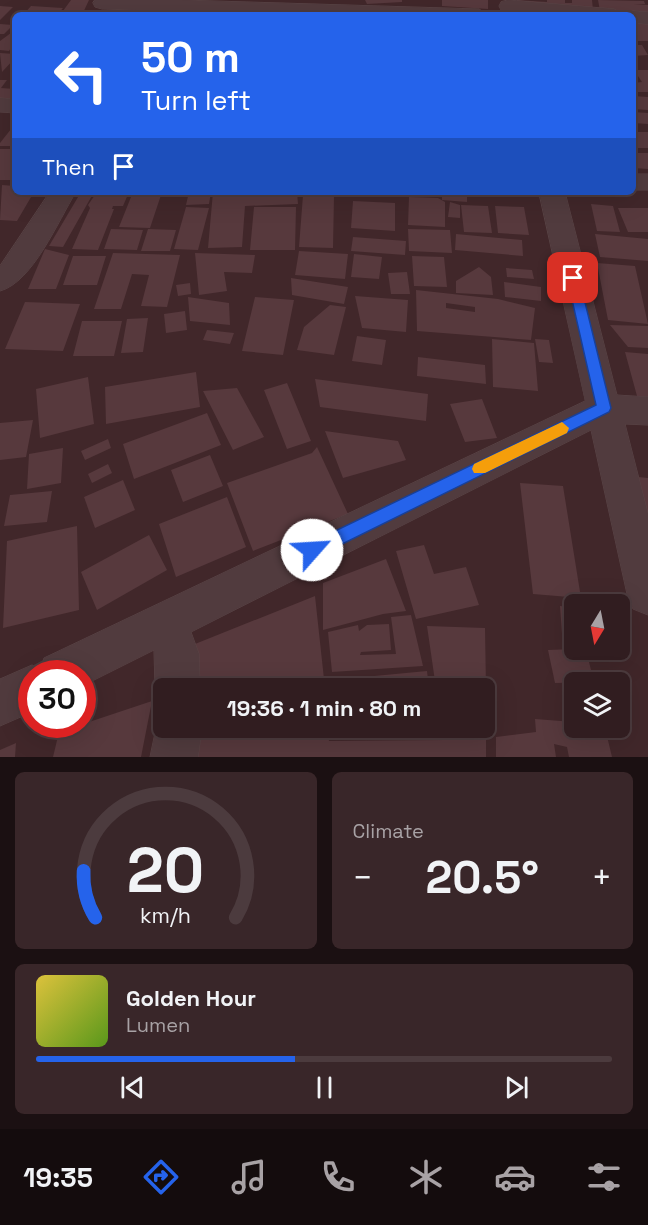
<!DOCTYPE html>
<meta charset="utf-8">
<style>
:root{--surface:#311d20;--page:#392629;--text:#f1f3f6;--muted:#a8a2a5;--line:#4c3b3e;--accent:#2563eb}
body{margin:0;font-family:"Space Grotesk",sans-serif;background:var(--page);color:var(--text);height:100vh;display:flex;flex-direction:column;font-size:22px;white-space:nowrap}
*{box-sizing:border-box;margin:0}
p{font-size:20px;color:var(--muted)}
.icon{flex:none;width:33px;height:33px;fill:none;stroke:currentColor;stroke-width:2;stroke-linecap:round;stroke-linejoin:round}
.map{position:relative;height:757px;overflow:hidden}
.drawer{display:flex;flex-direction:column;gap:15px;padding:15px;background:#1b1012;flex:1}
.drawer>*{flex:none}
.guide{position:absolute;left:12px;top:12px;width:624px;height:183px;border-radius:9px;box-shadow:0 6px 24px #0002,0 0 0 2px var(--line);background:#2563eb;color:#fff;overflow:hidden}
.needle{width:39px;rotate:190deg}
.buttons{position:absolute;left:564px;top:594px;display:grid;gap:12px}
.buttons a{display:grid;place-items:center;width:66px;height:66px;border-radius:9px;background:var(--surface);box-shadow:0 6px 24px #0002,0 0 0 2px var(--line);font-size:30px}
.speed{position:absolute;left:18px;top:660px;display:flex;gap:12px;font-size:30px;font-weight:700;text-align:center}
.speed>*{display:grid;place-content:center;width:78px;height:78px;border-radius:50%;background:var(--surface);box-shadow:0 6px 24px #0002,0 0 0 2px var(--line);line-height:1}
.speed .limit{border:9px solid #d22;background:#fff;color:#111}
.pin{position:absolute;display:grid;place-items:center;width:51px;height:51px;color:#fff;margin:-26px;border-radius:12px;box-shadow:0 3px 9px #0006}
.me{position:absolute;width:66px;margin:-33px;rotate:64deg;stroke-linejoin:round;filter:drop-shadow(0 0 4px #0008)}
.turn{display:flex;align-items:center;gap:21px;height:126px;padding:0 30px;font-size:27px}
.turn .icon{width:78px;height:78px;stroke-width:2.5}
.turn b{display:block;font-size:42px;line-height:51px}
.then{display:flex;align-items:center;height:57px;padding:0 30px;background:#0003;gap:12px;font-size:22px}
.big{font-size:45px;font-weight:700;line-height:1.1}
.drawer .card{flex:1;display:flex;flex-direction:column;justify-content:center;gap:9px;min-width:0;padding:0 21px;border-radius:9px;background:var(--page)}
.drawer .dial{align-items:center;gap:0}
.dial svg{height:156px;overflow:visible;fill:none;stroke:var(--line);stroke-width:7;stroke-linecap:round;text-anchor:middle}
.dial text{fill:var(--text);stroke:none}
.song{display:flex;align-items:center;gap:18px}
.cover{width:72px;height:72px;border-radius:9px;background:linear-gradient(135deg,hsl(50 70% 55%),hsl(90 70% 35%))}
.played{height:6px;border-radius:3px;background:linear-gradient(90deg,var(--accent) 45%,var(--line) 45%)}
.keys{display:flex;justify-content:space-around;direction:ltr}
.heat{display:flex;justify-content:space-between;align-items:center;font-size:33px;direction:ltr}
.drawer .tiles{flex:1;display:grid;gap:15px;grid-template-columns:1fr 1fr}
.card:last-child{grid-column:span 2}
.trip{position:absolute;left:153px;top:678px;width:342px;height:60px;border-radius:9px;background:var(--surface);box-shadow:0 6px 24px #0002,0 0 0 2px var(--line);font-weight:700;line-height:60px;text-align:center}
.dock{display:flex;height:96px;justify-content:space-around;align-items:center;background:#140c0d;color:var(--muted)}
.dock .icon{width:42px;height:42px}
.dock .on{color:var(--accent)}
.dock b{font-size:27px;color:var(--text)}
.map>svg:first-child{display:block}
</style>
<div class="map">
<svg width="648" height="757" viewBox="0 0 648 757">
<rect width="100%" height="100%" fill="#41272a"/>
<path fill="#57393d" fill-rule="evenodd" d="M71 0H89L82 15H60Z
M365 0H402V2L367 4Z
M442 0H488V9L442 6Z
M517 0 547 2V0H565V3H572V0H592L593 10 517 5Z
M598 0 644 1 645 4H634L648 5V14L600 11Z
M0 6 13 7 0 20Z
M31 6 63 8 58 14 23 15Z
M118 6 178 8 174 15H113Z
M633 21 648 23V41H637L633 36Z
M0 24 13 25 4 34H0Z
M15 30V41L9 51 0 50V41Z
M633 45H642L648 55 633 56Z
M0 53 15 54V58L2 72Z
M634 70H648V92H633V83L642 82Z
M0 80H7L1 88 15 89V102L0 101Z
M633 96 648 97V110L633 109Z
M633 112 648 113V124L633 123Z
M15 124V146H0V143Z
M633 132H648V148H633Z
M0 149H15V180H0Z
M633 153H648V169L633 168Z
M2 185 15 186V192H34L17 221 0 220Z
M81 192H94L63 247 49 246Z
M97 192H129L123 206H113L112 209H114L98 250 72 249 90 208 88 205Z
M133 192H162L150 228 119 227Z
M189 192H211L209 204 186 205Z
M213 192H297L298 204 245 206 242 247 208 248Z
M356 192H400L401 197H356Z
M442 192H467V202L442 200Z
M303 195 334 196 333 248 299 247Z
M409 197 438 198 445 202V227L408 225Z
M353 201 395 203V231L351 228Z
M450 202 460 205V218L448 217Z
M591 204 613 206 620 232 597 231Z
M461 205 488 206 492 233 464 232Z
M495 206 524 207 529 235 498 233Z
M186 207 209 208 198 250 174 249Z
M254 207H296L295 250H250Z
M618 208H648V232H628Z
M111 229 143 230 137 250 104 249Z
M148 229 176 230 170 251H141Z
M408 229 450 230 452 253 409 251Z
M456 234 522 240 523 256 455 250Z
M595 234 648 239V261L600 257Z
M353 237 406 241 405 255 351 251Z
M45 249 69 255 56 289H28Z
M299 251 348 254 345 279 295 275Z
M113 253 180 255 167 307 141 306 149 275 132 274 121 309H94Z
M195 253 255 255 252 273 224 272 227 291 199 295Z
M354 254 382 257 379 279 351 277Z
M73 256H106L97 285H63Z
M412 256 444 257 447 287 414 286Z
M597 263 635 266 648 324 608 320Z
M479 267 491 277 493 295 456 293V281Z
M506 268 532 270 534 279 507 277Z
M407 272 410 294H391L388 273Z
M291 278 348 287 344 304 292 295Z
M504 282 541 287V301L505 297Z
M190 283 191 294 178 296 176 285Z
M416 290 498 299 535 308 531 340 417 331ZM446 303 475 307V312L446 308Z
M355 296 408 300 406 332 362 328Z
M188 297 229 303 230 325 190 321Z
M255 297 294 300 283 355 242 351Z
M25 302 80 304 63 351 5 349Z
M330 305 346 307 334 355 297 350 304 327Z
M185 311 187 330 166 333 164 314Z
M148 318 143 352 121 353 127 319Z
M82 321H122L114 356H73Z
M610 325 648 326V348L628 347Z
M207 330 234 333 230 344 203 340Z
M357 336 386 340 382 365 352 361Z
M492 339 534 343 538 391 493 387Z
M535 339 549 340 553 363 539 362Z
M625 352 648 354V397L637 396Z
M418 357 485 365 486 384 417 376Z
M196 372 200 407 106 424 105 387Z
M88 377 94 424 40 438 36 389Z
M315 379 428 394 426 421 320 407Z
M287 383 311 441 287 449 264 390Z
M237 388 264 437 233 450 203 391Z
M482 399 497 438 465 442 450 404Z
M207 413 221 445 134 479 123 444Z
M33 420 26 457 0 460V423Z
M325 431 398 441 406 460 343 478Z
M108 439 111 448 85 460 81 451Z
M317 447 348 514 253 551 227 483 312 453Z
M63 448 61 483 27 489 29 454Z
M210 455 223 486 183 502 171 470Z
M108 464 112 473 92 483 88 474Z
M629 476 648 478V520Z
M123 480 135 510 95 528 84 497Z
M520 483 563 486 581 598 533 594Z
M52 491 47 522 4 526 10 495Z
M227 497 246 547 176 577 159 524Z
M77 526 79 610 3 628 7 541Z
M149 535 167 570 97 610 81 572Z
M424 545 434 574 466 567 479 605 416 619 396 551Z
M386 559 406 611 383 614 323 630V583Z
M315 596 324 679 304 683 302 688H192L195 644Z
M560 606 574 608V636L562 634Z
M411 615 423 666 332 672 328 632 358 625 359 631 367 625 389 624 391 650 361 652 360 655 396 654 391 617Z
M427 626 485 628 486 688H436Z
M574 649 586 650 594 682 555 683 548 650Z
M427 671 429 688H333L332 680Z
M152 701 141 757H53L59 732Z
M535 719 574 722 577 737 584 732 583 728 606 732 612 757H569L567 747 554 744 556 757H496V737L536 732Z
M189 728H328L329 741 442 740 440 728H486V757H187Z
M337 728H426V729L338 738Z
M16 743 15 757H0V750Z"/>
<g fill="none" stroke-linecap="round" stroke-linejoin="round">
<defs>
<path id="minor" d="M95 0H182L479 9 488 15H303L102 9 95 7 93 3Z
M508 0 614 9 623 15H548L501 10 499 6 501 2Z
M633 11 648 12V24L633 23V15H625Z
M0 98 15 99V113L0 112Z
M633 174H648V190H633Z
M50 192H76C58 221 33 282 0 291V266Z
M539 192H565L617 395 648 397V425L625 424 648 514V615L633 609 627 594 591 430 191 632 199 654 200 688H164L162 704 155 688 154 650 82 686V674H32V712L0 726V679L32 665 40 669 44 658 585 401Z
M164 711V728H202L198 757H150L156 728Z"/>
</defs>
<use href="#minor" stroke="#5a4547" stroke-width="1"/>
<use href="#minor" fill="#513b3e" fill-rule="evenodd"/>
</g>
<path fill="#2563eb" stroke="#184099" stroke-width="1.5" d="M573 274 579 278 611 408 609 412 318 556 312 558 306 556 304 550 306 545 596 405 567 278Z"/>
<path fill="#f59e0b" d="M562 422 569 428 567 433 485 473H474L472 469 474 464Z"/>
</svg>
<div class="buttons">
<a><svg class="needle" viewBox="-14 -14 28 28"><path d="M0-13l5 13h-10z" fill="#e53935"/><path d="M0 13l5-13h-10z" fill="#a8a2a5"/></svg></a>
<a><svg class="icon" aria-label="layers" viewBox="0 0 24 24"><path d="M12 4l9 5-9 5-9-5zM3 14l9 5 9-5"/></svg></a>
</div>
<div class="speed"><div class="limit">30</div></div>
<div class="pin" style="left:573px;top:278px;background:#d93025"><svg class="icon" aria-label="arrive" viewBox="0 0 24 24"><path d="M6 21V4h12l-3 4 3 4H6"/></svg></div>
<svg class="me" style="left:312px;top:550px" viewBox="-20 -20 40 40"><circle r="19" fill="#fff"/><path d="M0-13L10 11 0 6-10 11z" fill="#2563eb"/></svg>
<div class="trip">19:36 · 1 min · 80 m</div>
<div class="guide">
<div class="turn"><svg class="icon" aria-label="left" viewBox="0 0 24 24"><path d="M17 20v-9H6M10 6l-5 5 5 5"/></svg><div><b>50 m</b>Turn left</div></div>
<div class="then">Then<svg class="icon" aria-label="arrive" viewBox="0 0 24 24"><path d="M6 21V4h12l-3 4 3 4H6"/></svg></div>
</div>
</div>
<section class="drawer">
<div class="tiles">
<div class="card dial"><svg viewBox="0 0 100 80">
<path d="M14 69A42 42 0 1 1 86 69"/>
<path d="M14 69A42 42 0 0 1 8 45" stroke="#2563eb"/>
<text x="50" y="56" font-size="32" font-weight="700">20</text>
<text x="50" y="72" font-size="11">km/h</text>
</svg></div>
<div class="card"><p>Climate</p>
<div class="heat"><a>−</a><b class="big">20.5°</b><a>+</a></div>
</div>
<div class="card">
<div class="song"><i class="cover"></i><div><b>Golden Hour</b><p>Lumen</p></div></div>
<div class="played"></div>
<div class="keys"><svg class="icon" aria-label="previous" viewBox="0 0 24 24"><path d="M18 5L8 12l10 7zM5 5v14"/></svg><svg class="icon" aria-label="pause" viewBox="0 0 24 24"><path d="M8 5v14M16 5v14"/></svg><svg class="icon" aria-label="next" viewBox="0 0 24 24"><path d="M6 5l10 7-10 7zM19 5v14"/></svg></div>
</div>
</div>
</section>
<nav class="dock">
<b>19:35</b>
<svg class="icon on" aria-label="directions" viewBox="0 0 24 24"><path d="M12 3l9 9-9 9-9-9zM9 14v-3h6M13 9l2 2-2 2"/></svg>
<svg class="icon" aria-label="music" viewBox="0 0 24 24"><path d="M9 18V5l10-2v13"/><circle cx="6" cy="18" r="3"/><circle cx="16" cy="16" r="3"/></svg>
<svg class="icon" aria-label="phone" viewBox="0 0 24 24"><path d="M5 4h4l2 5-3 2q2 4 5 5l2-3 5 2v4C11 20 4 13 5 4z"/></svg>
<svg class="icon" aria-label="climate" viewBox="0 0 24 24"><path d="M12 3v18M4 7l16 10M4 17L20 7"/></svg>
<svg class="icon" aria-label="car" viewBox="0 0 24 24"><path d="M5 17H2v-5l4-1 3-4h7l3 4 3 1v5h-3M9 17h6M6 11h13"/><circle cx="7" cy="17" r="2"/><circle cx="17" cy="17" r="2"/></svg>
<svg class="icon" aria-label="filters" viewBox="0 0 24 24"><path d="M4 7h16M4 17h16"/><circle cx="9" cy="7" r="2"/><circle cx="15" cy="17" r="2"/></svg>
</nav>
